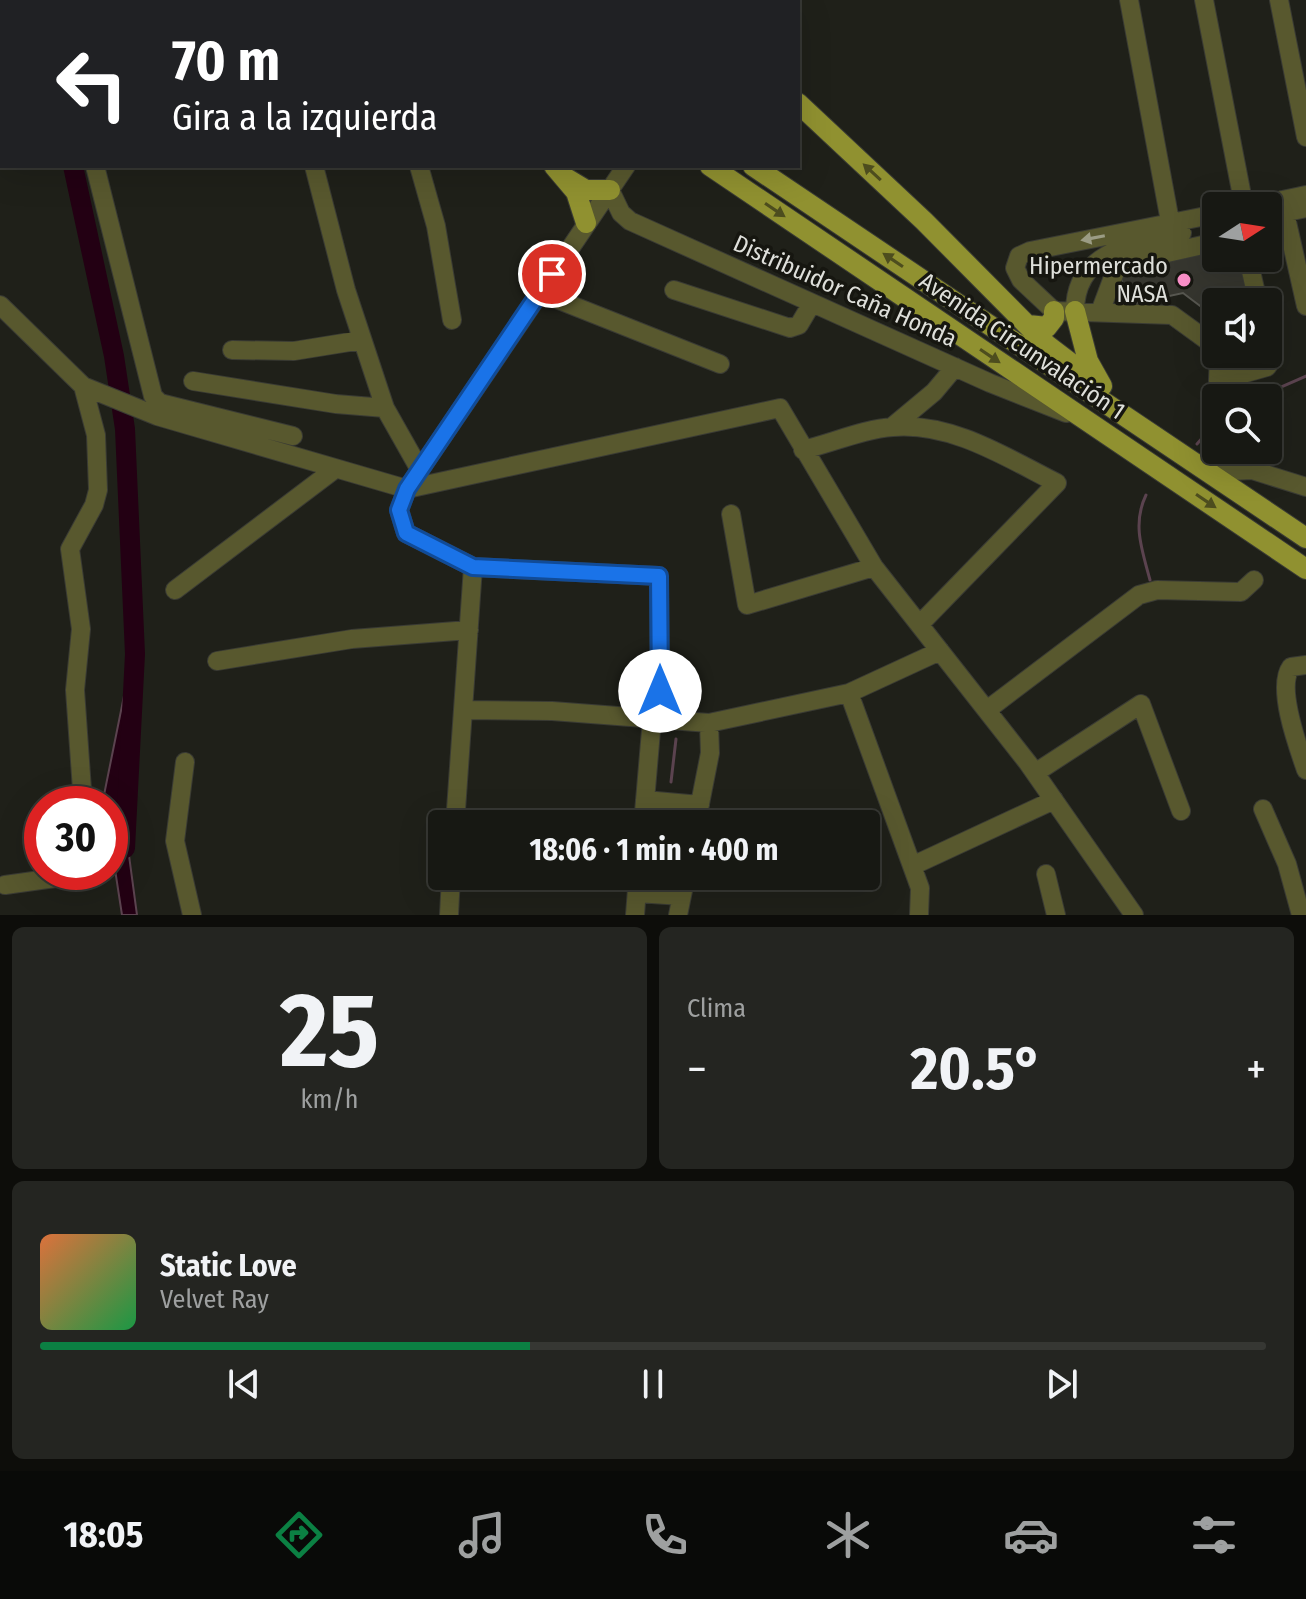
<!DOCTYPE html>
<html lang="es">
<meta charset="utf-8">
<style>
:root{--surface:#171813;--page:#242521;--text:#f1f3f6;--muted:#9ea0a0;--line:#363733;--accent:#0b8043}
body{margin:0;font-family:"Fira Sans Condensed",sans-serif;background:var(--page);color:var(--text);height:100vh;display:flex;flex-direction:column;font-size:30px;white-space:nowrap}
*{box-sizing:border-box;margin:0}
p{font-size:26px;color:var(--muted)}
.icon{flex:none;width:44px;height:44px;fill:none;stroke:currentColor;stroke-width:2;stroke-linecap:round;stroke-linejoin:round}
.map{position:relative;height:915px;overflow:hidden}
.panel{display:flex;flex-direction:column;gap:12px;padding:12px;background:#0d0d0a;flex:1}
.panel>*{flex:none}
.guide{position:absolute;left:0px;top:0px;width:800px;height:168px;box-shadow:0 8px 32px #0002,0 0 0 2px var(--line);background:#202124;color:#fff;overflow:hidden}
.needle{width:52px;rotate:78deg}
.tools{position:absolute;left:1202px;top:192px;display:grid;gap:16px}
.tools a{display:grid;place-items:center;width:80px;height:80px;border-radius:8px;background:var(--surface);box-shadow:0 8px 32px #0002,0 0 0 2px var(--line);font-size:40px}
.speed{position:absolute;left:24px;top:786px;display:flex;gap:16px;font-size:40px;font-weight:700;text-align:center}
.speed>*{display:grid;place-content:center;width:104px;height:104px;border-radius:50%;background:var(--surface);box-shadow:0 8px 32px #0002,0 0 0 2px var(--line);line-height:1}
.speed .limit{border:12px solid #d22;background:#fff;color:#111}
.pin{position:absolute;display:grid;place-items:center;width:68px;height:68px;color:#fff;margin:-34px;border:4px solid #fff;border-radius:50%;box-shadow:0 2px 8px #0007}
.me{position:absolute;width:88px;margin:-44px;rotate:0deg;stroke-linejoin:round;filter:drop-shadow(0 0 6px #0008)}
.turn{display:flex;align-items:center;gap:28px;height:168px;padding:0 40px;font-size:36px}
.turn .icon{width:104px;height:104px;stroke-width:2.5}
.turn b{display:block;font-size:56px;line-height:68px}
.big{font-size:60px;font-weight:700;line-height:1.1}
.panel .tile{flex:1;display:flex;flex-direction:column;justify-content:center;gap:12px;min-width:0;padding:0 28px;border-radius:12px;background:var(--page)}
.panel .dial{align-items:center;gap:0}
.dial b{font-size:104px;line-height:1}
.song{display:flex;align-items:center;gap:24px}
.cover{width:96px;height:96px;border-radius:12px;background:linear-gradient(135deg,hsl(20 70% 55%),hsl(140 70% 35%))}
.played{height:8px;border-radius:4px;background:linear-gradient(90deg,var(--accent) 40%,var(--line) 40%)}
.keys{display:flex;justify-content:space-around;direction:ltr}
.heat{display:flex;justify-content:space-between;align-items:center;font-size:44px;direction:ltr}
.panel .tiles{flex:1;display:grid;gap:12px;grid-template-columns:1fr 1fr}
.tile:last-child{grid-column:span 2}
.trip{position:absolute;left:428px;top:810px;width:452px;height:80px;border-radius:8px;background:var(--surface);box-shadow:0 8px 32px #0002,0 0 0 2px var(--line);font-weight:700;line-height:80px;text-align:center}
.dock{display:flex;height:128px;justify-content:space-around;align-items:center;background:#090a08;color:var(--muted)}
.dock .icon{width:56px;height:56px}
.dock .active{color:var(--accent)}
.dock b{font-size:36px;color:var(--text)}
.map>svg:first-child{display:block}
</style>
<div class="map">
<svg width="1306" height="915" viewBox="0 0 1306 915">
<rect width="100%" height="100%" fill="#1f2019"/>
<path fill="#230013" stroke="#5b434f" stroke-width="2" d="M127 681 121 796 137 915H122L110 837V804H106L104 795Z"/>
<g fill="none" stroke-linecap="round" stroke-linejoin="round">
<path stroke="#5b434f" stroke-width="3" d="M98 2V0
M1256 398 1306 376
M1197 444 1216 422
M1146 495C1132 524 1142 550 1150 580
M671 782 676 739
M661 824 662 818"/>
<path stroke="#230013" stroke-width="20" d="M102 0V2
M0 2 2 4
M73 166 114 356 125 429 135 654 125 848"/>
</g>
<path fill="#36362f" stroke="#575750" stroke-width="2" d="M1216 246V258H1242L1252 302H1216V318L1183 293 1127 305 1119 267Z
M1224 354H1263L1265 362 1227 369Z"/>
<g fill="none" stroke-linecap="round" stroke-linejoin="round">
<defs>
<path id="minor" d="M261 0V2
M345 0 347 2
M1129 0 1172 232
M1204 0 1244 206
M1279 0 1306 137
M95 166 153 396 160 403 293 436
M314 166 346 290 385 408 420 470
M419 166 436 226 452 320
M610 190 621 213 630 221 990 383 1066 413
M1282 200 1306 306
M1254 206 1306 195
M1216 214 1030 251 1019 256 1015 268 1021 280 1054 311 1172 315 1216 347
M1268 216 1306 208
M1248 258 1258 302
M674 290 790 328 799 325 812 303
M541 293 720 364
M0 305 83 386 157 416 407 489 780 408 874 567 1028 763 1134 915
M1075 311C1075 251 1134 243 1182 233
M1100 312 1118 264 1216 242
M232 350 294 351 362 340
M1219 354 1218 381 1267 367 1271 361 1268 348
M193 381 336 404 385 408
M892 427 934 392 955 367
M803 450C832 443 864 429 893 427 952 422 1007 458 1057 483L920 624
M1209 472 1252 470 1306 487
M731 514 747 605 874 567
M473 567 659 576 660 719
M175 590 335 469
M217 661 352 639 469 630
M1306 665 1291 667C1276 687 1298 747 1306 770
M849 693 920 888 919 915
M463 710 552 711 709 723 849 693 940 651
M987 710 1139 595 1157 590 1241 592 1254 580
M185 762 175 841 192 915
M1035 773 1141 704 1181 811
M645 800 700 805
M83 804 75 690 81 629 70 549 94 505 98 490 96 435 83 386
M1263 809 1287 864 1301 915
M455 824 473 567 406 533 399 510 407 489 626 166
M643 824 652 719
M696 824 710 753 709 723
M912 866 1054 800
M1046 874 1056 915
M5 885 55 878 66 872
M637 893 682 896
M449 915 451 876
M635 915 638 876
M678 915 686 876"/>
<path id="major" d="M378 0 380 2
M464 0 467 2
M505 0 508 2
M657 0 662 2
M726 2 729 0
M798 103 924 221 1047 345 1085 374
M554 166 576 192 586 223
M710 166 1306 569
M753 166 1306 538
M566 178 586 190H610
M1075 311 1088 361 1102 386
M1028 325 1047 327 1054 318V311"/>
</defs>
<use href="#minor" stroke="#3a3b34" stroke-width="20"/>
<use href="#major" stroke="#3a3b34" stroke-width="22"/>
<use href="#minor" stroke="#58582e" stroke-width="18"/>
<use href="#major" stroke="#909130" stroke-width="20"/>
</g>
<defs><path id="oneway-solid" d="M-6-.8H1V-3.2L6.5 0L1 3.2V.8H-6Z" transform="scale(2)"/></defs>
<g fill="#4d4d1e">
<use href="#oneway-solid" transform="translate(872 172) rotate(-137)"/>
<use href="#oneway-solid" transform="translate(775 210) rotate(34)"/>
<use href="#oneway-solid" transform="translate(893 260) rotate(-146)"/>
<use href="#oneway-solid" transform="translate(990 356) rotate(34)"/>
<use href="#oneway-solid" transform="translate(1206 501) rotate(34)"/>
</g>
<use fill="#9b9c84" href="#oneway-solid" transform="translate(1093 238) rotate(169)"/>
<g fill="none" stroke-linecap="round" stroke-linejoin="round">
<defs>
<path id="route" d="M552 274 407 489 399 510 406 533 473 567 659 576 660 691"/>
</defs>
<use href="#route" stroke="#114b97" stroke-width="20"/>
<use href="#route" stroke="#1a73e8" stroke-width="14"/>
</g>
<circle fill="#fa8fc8" stroke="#161610" stroke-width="3" cx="1184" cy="280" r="8"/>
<g text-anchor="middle" stroke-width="7" stroke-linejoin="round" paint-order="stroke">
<g font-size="24" fill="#dedfda" stroke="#161610" text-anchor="end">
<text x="1168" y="274">Hipermercado<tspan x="1168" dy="28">NASA</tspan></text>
</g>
<g font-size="24" fill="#dedfda" stroke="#161610">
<text transform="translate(845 291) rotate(24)" y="8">Distribuidor Caña Honda</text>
<text transform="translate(1022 346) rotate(34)" y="8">Avenida Circunvalación 1</text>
</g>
</g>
</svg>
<div class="tools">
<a><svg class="needle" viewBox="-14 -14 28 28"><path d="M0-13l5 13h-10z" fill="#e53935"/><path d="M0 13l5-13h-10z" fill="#9ea0a0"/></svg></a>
<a><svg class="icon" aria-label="sound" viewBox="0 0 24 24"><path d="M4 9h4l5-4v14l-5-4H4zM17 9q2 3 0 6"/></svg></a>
<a><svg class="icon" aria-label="search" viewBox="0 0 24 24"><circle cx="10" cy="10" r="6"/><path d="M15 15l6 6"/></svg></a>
</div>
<div class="speed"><div class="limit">30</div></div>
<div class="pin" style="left:552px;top:274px;background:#d93025"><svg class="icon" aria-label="arrive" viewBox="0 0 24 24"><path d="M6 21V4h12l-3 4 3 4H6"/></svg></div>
<svg class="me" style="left:660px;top:691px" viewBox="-20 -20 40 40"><circle r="19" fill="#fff"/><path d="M0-13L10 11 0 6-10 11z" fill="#1a73e8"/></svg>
<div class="trip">18:06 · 1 min · 400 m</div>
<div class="guide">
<div class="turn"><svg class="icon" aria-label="left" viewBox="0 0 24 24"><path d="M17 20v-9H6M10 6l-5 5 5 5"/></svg><div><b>70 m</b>Gira a la izquierda</div></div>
</div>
</div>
<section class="panel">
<div class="tiles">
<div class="tile dial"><b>25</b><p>km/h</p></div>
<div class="tile"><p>Clima</p>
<div class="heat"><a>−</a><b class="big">20.5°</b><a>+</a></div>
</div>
<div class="tile">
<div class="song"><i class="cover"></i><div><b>Static Love</b><p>Velvet Ray</p></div></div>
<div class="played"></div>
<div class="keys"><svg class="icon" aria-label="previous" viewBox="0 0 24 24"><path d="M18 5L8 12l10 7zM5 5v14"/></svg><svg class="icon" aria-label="pause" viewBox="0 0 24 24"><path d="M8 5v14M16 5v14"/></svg><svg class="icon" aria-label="next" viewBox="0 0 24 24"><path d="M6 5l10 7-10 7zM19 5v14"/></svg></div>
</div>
</div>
</section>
<nav class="dock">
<b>18:05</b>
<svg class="icon active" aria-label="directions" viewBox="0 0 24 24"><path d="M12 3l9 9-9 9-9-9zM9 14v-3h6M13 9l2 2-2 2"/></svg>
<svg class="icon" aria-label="music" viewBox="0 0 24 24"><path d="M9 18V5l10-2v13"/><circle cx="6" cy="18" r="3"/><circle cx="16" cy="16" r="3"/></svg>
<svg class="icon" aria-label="phone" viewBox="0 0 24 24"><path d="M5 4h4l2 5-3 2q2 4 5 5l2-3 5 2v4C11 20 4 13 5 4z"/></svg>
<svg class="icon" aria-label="climate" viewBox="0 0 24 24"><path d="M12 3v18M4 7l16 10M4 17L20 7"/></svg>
<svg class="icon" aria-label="car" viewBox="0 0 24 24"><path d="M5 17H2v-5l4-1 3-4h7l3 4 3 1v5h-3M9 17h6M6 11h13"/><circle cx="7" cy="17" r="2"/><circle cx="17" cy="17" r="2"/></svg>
<svg class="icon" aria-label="filters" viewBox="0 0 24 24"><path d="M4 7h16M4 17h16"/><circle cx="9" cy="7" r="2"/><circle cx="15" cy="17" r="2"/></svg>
</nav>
